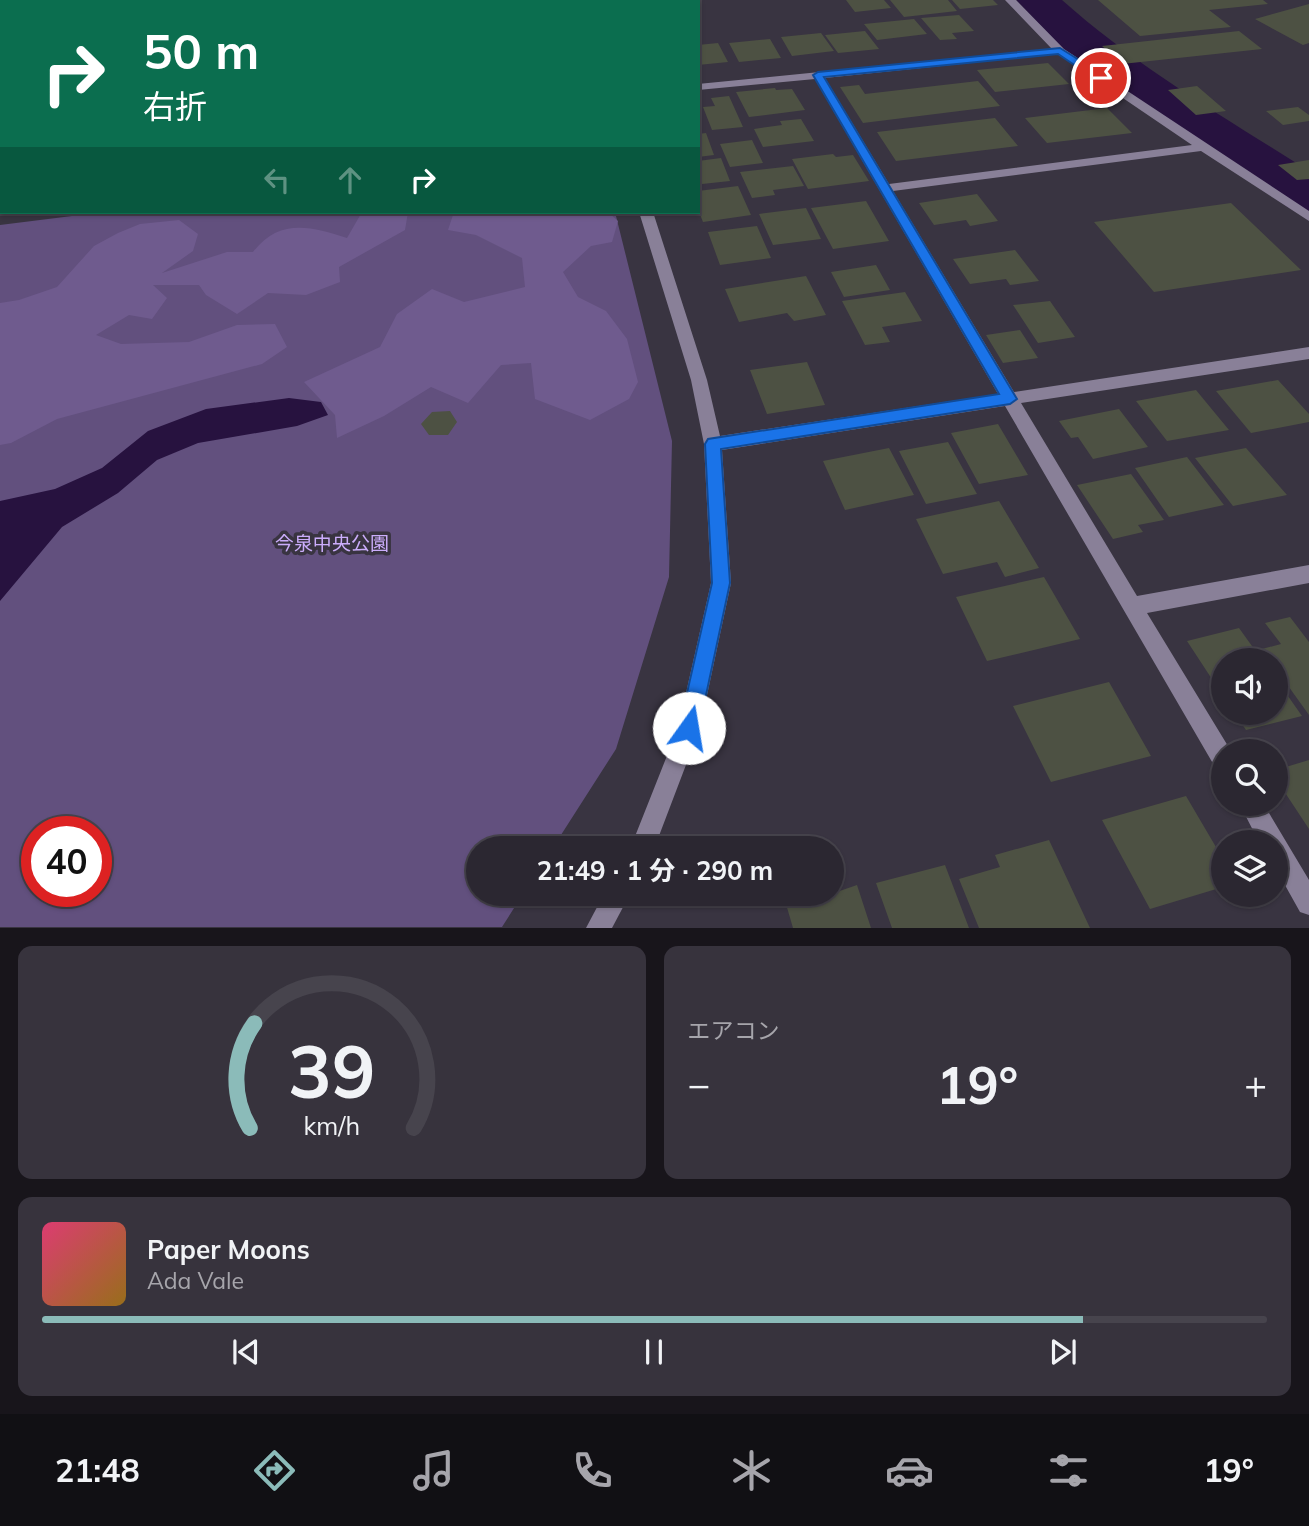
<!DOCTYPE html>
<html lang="ja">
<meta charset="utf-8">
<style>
:root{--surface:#2b2731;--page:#37333d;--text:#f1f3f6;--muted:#a6a5ab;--line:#47444d;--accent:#8bbbb9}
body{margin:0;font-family:Mulish,"Noto Sans JP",sans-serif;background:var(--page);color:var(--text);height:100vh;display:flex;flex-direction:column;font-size:26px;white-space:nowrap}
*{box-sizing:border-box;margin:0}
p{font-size:23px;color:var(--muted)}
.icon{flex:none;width:38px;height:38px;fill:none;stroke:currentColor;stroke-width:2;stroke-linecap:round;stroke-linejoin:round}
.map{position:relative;height:928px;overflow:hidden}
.side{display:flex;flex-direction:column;gap:18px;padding:18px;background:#18151b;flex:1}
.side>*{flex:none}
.banner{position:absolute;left:0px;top:0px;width:700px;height:214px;box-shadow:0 2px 5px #0004,0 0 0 2px var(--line);background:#0b6e4f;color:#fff;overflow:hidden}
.buttons{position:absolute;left:1211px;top:648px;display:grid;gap:14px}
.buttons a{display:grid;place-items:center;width:77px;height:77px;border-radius:50%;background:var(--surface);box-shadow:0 2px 5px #0004,0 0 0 2px var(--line);font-size:35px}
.speed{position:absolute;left:21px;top:816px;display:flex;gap:14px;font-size:35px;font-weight:700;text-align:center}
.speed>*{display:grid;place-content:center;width:91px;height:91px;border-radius:50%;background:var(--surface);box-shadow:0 2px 5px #0004,0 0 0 2px var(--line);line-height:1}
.speed .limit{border:10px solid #d22;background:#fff;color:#111}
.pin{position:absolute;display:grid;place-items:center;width:60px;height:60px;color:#fff;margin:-30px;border:4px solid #fff;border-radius:50%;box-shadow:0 2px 7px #0007}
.me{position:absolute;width:77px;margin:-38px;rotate:13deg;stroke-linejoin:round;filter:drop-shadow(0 0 5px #0008)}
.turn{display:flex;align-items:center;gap:24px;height:147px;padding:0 28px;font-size:32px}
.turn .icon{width:91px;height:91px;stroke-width:2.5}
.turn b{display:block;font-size:49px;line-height:60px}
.lanes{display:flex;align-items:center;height:66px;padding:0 28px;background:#0003;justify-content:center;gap:35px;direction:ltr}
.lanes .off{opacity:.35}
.big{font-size:52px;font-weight:700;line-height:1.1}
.side .card{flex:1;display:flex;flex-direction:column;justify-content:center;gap:10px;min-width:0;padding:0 24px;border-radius:14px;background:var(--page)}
.side .dial{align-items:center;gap:0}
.dial svg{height:182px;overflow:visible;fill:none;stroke:var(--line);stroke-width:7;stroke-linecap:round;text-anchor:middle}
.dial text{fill:var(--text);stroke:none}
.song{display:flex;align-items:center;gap:21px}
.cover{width:84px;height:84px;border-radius:10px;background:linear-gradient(135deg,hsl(340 70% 55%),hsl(40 70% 35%))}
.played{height:7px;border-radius:4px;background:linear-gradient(90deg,var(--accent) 85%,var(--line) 85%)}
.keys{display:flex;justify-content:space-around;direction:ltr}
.heat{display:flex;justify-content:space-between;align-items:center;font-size:38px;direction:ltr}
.side .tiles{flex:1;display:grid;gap:18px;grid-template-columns:1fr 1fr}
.card:last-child{grid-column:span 2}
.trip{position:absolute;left:466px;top:836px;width:378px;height:70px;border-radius:35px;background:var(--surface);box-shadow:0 2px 5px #0004,0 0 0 2px var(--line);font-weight:700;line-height:70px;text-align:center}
.tab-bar{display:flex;height:112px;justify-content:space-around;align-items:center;background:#111014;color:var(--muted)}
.tab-bar .icon{width:49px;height:49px}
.tab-bar .on{color:var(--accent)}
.tab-bar b{font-size:32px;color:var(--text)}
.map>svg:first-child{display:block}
</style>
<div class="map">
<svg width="1309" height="928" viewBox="0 0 1309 928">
<rect width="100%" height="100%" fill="#393441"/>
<path fill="#62507e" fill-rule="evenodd" d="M104 212H615L672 441 669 577 616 749 552 849H478V894H523L502 927H0V225ZM37 831H96V891H37Z"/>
<path fill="#6f5b8e" d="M362 212H408L405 230 339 267 340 282 306 295 268 293 237 314 206 295 199 285H153L167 298 152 319 129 315 96 335 121 344 189 342 237 325 275 324 287 347 262 364 57 419 11 443 0 445V303L19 300 57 287 94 246 118 233 140 224 179 220 198 234 193 251 162 273 227 252H253C279 218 310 226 347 238Z
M454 212H608L618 221 612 242 591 246 563 272 578 297 606 311 627 339 638 382 629 399 590 420 535 399 531 363 501 365 468 403 431 387 384 416 337 438 335 415 304 382 380 347 397 314 432 289 464 302 525 287 522 258 476 235 448 230Z"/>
<path fill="#27123f" d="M1034 0H1041L1089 46 1300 186 1294 188 1083 46Z
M289 398 321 402 328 415 297 426 198 443 157 460 118 493 62 527 0 601V501L55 489 102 468 148 431 206 409Z"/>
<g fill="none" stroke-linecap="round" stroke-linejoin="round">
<path fill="#27123f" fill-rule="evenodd" d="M1016 0H1062C1137 67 1224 117 1309 171V213L1289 208 1109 86 1068 54Z"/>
</g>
<path fill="#4d5143" d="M846 0H884L891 8 855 12Z
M890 0H948L957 11 904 17Z
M952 0H993L998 5 960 9Z
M1098 0H1263L1268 4 1209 10 1231 27 1140 36Z
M1309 4V43L1303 45 1255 19Z
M959 15 974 31 952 33 957 39 940 40 921 18Z
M914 19 927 34 877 40 864 24Z
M865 31 879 49 838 53 825 35Z
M1239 31 1262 49 1122 64 1102 46Z
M821 33 834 51 792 56 781 37Z
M770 39 781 58 739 62 729 43Z
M718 43 728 62 698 65V45Z
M1048 63 1069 84 995 92 977 70Z
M978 81 1000 106 863 123 840 87 859 85 865 94Z
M1197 86 1226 111 1196 115 1168 90Z
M775 88 776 90 792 89 805 110 749 117 736 92Z
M729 96 743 127 712 130 703 107 715 106 711 98Z
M1298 107 1309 115V121L1283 125 1266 111Z
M1107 108 1132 133 1047 143 1025 118Z
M995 118 1018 146 896 161 877 132Z
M801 119 814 141 763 147 754 129 782 125 780 121Z
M706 133 714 155 698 157V134Z
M752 140 763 163 730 167 720 144Z
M833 154 836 157 853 155 869 181 808 189 792 159Z
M721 158 730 181 702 184 698 176V161Z
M1309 160V179L1297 180 1278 165Z
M793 166 804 186 773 190 775 195 752 198 740 172Z
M738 186 751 215 703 222 698 209V191Z
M977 194 998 221 970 226 966 220 934 225 919 203Z
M866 201 889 241 833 249 811 208Z
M1231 203 1301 270 1154 292 1094 222Z
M806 208 821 239 773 245 759 214Z
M757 226 771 258 720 265 708 232Z
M1015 250 1039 281 1010 285 1006 279 970 284 953 259Z
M876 265 890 290 844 297 831 272Z
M806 276 826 315 794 321 787 313 739 322 725 289Z
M905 292 922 321 882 327 890 342 865 345 842 301Z
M1050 301 1075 337 1038 343 1013 305Z
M1020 330 1038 358 1003 363 986 335Z
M807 362 825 405 767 414 750 370Z
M1278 380 1309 414V422L1251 433 1216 391Z
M1196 390 1229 430 1167 441 1136 401Z
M1119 409 1148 447 1093 459 1078 437 1071 438 1059 421Z
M450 411 457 422 448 435H429L421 424 432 412Z
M998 424 1028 475 979 484 951 433Z
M948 442 977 494 926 504 899 451Z
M889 448 914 495 845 510 823 461Z
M1246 448 1287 495 1233 506 1195 458Z
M1187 457 1224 505 1169 517 1135 468Z
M1131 474 1164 520 1138 525 1143 532 1113 539 1077 485Z
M999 501 1039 568 1005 577 997 562 943 574 916 519Z
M1044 577 1080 639 987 661 956 597Z
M1290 617 1309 642V715L1276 669V660H1269L1262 649 1281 644 1265 623Z
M1239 628 1262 660H1223V696L1187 641Z
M1276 679 1302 716 1246 730 1234 712H1276Z
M1109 682 1151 756 1051 782 1013 706Z
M1309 760V829L1276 779V770Z
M1186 796 1223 859V887L1150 909 1102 820Z
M1049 840 1090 928H979L959 879 1000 867 995 855Z
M945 865 969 928H892L876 883Z
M857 885 871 928H793L786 904 831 894Z"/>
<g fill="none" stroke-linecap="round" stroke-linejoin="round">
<path fill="#898098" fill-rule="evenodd" d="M41 0H69L40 2Z
M396 0H406V2H396Z
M581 0H591L592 2H582Z
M602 0H632L601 2Z
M1005 0H1016L1064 49 1309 211V221L1201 151 893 191 1014 392 1309 347V359L1021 403 1137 596 1309 565V583L1147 613 1231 751H1223V770L1215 767 1005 406 722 450 731 583 700 728 654 849H630L678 728 711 583 704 444 691 380 639 212H653L707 380 720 436 998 394 815 79 698 90V84L1052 49ZM1058 54 1192 145 889 184 825 78Z
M0 3H2V9H0Z
M0 73H2L0 80Z
M2 163V171L0 172V164Z
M1239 803H1263L1309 880V915L1300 912 1276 869V842H1259Z
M604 894H630L612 928H586Z"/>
</g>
<path fill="#1a73e8" stroke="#114b97" stroke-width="2" d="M1060 48 1105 76V81H1098L1058 54 824 77 1017 399 1010 404 721 449 730 583 699 728 696 735 689 738 682 735 679 728 712 583 705 444 708 439 999 394 813 75 818 72Z"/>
<g text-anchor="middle" stroke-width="7" stroke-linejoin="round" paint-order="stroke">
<g font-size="19" fill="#cbadfb" stroke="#393441">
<text x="332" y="550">今泉中央公園</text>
</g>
</g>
</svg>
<div class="buttons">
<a><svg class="icon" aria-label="sound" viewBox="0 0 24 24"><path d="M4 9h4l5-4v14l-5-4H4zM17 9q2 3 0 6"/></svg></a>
<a><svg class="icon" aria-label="search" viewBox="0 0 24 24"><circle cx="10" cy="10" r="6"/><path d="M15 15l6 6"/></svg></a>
<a><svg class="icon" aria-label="layers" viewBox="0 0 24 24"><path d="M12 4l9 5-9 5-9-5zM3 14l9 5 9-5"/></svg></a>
</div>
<div class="speed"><div class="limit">40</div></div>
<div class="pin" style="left:1101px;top:78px;background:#d93025"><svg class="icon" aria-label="arrive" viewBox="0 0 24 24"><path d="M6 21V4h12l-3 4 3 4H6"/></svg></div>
<svg class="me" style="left:689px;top:728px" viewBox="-20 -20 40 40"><circle r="19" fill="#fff"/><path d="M0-13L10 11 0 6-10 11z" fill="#1a73e8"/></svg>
<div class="trip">21:49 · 1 分 · 290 m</div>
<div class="banner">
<div class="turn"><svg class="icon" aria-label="right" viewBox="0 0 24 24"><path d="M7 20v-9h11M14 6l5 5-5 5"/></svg><div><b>50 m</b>右折</div></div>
<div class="lanes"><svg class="icon off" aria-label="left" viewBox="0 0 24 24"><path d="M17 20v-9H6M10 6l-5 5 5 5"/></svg><svg class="icon off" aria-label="ahead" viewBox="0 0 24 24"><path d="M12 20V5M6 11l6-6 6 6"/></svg><svg class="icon" aria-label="right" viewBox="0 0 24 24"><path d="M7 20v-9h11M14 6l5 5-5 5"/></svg></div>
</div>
</div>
<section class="side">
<div class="tiles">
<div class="card dial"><svg viewBox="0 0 100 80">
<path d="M14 69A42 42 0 1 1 86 69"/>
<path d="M14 69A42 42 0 0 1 16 23" stroke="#8bbbb9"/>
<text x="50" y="56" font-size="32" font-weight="700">39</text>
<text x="50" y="72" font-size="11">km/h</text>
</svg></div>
<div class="card"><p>エアコン</p>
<div class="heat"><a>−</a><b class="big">19°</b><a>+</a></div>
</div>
<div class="card">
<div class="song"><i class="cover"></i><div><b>Paper Moons</b><p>Ada Vale</p></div></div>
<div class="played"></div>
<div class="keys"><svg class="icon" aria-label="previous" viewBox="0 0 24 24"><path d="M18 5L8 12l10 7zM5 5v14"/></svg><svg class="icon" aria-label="pause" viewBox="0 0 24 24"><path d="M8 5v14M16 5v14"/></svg><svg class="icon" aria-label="next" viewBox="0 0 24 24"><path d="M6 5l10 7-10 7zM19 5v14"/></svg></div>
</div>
</div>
</section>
<nav class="tab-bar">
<b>21:48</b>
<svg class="icon on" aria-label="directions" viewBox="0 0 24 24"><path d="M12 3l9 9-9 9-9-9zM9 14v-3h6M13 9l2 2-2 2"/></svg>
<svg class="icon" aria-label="music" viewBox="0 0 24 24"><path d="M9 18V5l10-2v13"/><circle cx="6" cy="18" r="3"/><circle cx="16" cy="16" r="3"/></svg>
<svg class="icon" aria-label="phone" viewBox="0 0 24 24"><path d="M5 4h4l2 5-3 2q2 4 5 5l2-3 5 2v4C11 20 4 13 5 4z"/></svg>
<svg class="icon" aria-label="climate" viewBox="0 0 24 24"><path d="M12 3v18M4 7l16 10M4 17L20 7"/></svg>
<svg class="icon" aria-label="car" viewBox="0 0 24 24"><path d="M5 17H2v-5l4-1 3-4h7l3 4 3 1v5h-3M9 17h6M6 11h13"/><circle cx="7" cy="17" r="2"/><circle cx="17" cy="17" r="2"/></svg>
<svg class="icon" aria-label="filters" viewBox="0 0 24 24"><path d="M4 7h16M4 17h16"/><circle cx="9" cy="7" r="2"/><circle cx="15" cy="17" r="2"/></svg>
<b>19°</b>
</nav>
